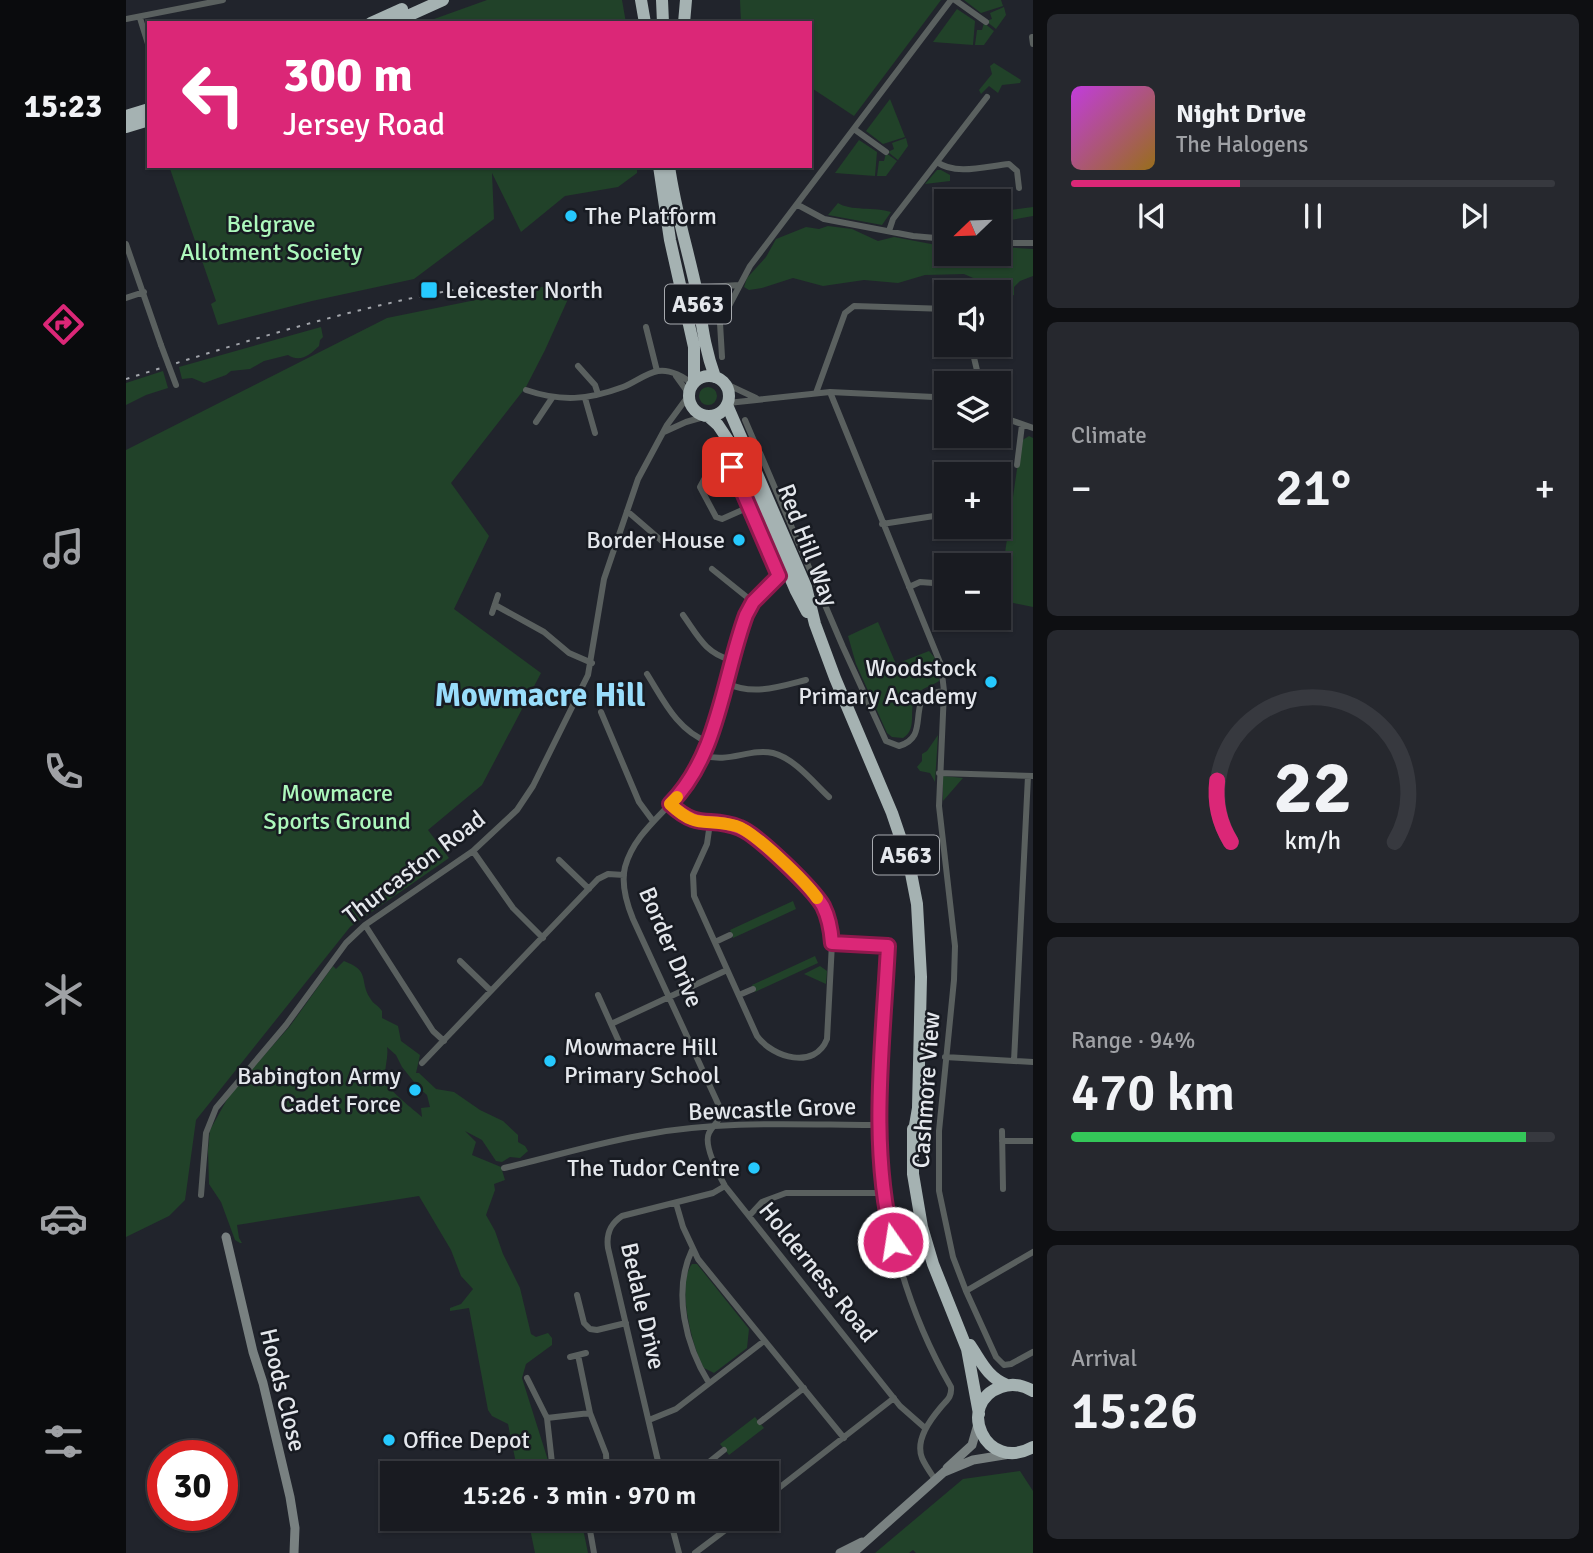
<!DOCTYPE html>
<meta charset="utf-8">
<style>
:root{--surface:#191b21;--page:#26282e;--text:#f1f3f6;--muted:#9fa1a5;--line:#37393f;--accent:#db2777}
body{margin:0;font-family:Signika,sans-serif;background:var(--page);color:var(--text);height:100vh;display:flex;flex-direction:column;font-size:26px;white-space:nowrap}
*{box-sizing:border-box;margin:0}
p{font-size:23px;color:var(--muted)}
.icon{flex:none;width:38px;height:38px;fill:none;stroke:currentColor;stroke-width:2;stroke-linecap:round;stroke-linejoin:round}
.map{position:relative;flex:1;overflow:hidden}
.side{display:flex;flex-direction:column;gap:14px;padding:14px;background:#0e0f12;width:560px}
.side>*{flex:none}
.top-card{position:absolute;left:21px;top:21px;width:665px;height:147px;border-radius:0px;box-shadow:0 2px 5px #0004,0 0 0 2px var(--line);background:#db2777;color:#fff;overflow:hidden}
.needle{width:46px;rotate:247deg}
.fabs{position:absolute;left:808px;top:189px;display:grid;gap:14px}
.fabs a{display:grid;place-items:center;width:77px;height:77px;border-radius:0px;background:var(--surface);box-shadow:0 2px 5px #0004,0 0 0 2px var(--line);font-size:35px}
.speed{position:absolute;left:21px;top:1440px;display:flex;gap:14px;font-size:35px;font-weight:700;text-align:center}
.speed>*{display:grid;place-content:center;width:91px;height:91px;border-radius:50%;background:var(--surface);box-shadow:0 2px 5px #0004,0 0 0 2px var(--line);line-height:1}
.speed .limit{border:10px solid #d22;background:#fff;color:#111}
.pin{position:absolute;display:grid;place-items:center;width:60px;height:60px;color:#fff;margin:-30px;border-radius:14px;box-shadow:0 4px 10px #0006}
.me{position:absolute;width:77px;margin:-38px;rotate:347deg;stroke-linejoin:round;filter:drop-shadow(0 0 5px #0008)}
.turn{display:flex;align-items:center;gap:24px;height:147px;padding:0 21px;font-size:32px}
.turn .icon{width:91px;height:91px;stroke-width:2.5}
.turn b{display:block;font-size:49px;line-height:60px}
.big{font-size:52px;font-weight:600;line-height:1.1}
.side .widget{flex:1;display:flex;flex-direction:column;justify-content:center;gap:10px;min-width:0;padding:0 24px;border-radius:10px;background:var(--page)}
.side .dial{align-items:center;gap:0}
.dial svg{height:182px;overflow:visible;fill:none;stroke:var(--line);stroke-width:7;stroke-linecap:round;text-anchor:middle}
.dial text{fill:var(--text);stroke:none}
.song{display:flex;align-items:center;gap:21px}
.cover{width:84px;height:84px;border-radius:10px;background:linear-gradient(135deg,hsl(290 70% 55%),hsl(40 70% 35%))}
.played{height:7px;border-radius:4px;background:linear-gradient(90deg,var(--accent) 35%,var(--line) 35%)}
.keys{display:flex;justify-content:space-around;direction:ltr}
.heat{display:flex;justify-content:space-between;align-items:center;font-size:38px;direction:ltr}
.charge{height:10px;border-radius:5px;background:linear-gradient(90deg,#34c759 94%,var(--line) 0)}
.trip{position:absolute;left:254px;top:1461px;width:399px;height:70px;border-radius:0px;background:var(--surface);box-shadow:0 2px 5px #0004,0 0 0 2px var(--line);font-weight:600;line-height:70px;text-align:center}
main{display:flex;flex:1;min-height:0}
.tab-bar{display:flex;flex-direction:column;width:126px;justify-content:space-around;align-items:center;background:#0a0b0d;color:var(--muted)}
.tab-bar .icon{width:49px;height:49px}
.tab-bar .on{color:var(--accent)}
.tab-bar b{font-size:32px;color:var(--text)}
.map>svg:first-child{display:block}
</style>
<main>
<nav class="tab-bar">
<b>15:23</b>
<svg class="icon on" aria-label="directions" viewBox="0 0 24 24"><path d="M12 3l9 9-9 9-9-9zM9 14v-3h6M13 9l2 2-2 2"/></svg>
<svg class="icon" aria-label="music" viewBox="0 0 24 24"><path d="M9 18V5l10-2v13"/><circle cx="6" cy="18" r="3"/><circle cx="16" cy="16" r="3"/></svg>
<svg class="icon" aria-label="phone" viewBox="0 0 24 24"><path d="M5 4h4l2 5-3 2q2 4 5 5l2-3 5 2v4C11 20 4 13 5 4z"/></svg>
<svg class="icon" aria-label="climate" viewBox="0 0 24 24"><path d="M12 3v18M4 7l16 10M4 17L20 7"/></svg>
<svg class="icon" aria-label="car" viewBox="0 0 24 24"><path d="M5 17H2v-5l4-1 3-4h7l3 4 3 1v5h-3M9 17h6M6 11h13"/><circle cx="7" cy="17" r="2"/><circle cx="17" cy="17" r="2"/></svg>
<svg class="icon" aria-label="filters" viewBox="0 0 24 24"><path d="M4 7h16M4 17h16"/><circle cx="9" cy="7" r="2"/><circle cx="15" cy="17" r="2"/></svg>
</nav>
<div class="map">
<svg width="907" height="1553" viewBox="0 0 907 1553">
<rect width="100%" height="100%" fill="#21242c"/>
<path fill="#214229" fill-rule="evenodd" d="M361 0H496L500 23H297Z
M614 0H815L728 116 684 87V23H615Z
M838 0H875L877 6 855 13Z
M878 7 880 15 870 29 860 21 866 19 864 13Z
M831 9 849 21 847 45 807 42Z
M858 23 868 31 858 45H849L851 30H856Z
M868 63 895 80 894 83 876 85 872 93 863 86 855 94 853 90 866 74 864 66Z
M764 99 779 137 757 144 740 131Z
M780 138 782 146 772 160 762 152 768 149 766 143Z
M733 140 751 152 749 176 709 173Z
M760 153 771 161 760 176H751L753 161H758Z
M43 166H511V173L492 187 439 196 395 232 366 173 368 219 288 279 186 301 92 325 85 304 90 301Z
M811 170H815L824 175V181L799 184Z
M712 203C723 211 750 207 765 212L756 225 702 215Z
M907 207V216L885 220 884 210Z
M702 226 726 229 752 241 768 237 821 247V254H873V247L907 249V276L894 281 888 287V295L883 297 872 291 869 285 864 281H854L838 274 799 275 772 283 738 280 697 286 667 278 636 288 623 290 618 287 621 278 640 257 650 239 680 227 693 229Z
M413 287 447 288 419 350 400 387 325 483 363 536 328 609 415 673 356 785 302 830 323 858 224 927 70 1120 59 1200 43 1216 0 1237V450L261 318Z
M195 327 197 337 194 340 193 346C184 355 174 363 162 355L138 361 124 369 105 371 100 375 78 383 66 378 56 379 53 367Z
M37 371 42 388 20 395 0 405V383Z
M573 396a9 9 0 1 1 18 0a9 9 0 1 1-18 0Z
M903 436 907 438V607L883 602 873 597V565L878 560 895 441Z
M752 622 770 664 803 651 815 665 813 681C807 685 799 687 793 692 779 706 794 728 777 738L766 737 761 733 730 664 722 636Z
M812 735 809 782 804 773 794 771 791 767 796 761V754L801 751Z
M817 776 837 778 817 801Z
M667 901 670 909 607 938 604 930Z
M689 956 692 963 629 992 626 985Z
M218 961C245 971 233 981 244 998 247 1004 252 1005 256 1011V1018L272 1026 275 1041 294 1055 290 1073H293L310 1089 328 1092 354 1110 377 1121 392 1135V1142L399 1146 402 1151 394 1158 384 1157 376 1162 370 1161 356 1140 339 1131 350 1142 346 1155 375 1167 379 1180 368 1184 369 1190 360 1215 369 1231 377 1254 394 1288 405 1334 410 1337 422 1333 426 1338V1345L400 1364 396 1378 426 1473H392L382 1424 366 1416 362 1410 343 1308 324 1311V1308L335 1304 347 1289 335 1276 325 1250 293 1196 111 1225 113 1238 116 1243H114L109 1240 95 1202 83 1184 82 1150 84 1130 104 1094 164 1026 207 966 210 969ZM261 1047 270 1055 276 1067 292 1087 301 1095 304 1107 295 1108 296 1117C288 1110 262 1090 260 1081 257 1070 263 1058 261 1047Z
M694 966 701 971 700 984 678 974Z
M566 1264H571L623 1329 621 1348 588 1373 578 1368C566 1347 550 1284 566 1264Z
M629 1417 638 1428 603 1455 594 1444Z
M894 1471 907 1491V1553H790L787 1550 783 1553H749L837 1479Z
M402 1519H455L462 1553H409Z"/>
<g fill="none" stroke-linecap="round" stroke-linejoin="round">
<path stroke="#5a605f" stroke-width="6" d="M829 0 860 22
M14 18 23 47
M0 19 97 0
M906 37 907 44
M728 129 760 152
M811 162C830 176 861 166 883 164L891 171 893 188
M672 205 698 219 787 236 821 239
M763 231 767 219 861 97
M873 243H907
M0 244 35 345
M570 292 581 287 613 285
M0 298 18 292
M520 327 531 371
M845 345 854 383
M596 357 594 323 624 266 825 0
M452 366 469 385 472 394
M550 376 563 394
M598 383 630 398
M400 390C435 402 462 400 497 387 508 383 520 373 532 371 544 369 559 377 567 385
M704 392 815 665 818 691 813 806 829 946 828 980 813 1131V1191L827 1257 840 1291 870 1357 878 1365 885 1364 907 1352
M690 393 719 313 728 306 821 309
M459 398 469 433
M602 403 704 392 808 397 821 400
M873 416 907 428
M619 420 631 448
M410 422 426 398
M538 432 560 422 581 416
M620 449 631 448 634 453 717 647 760 741 773 746C797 739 789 720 795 702L805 693 818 691
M609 453 604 462 606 467 653 576
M891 465 896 425
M580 476 574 487 590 517 596 519 623 507
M501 511 537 542
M756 524 821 514
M872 565 877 561
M586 569 627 602
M660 570 627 602 620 615C601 666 595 724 569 772 550 807 510 827 499 867 495 884 500 902 507 919L594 1108C596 1121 588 1123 583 1133 577 1145 593 1175 599 1186L774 1406 799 1428
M783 587 794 582 821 584
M369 605 418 632 443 653 466 663
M366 613 372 595
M557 615C572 636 579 653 605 660
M521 674C538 701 551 730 582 742
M600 683C627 696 653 687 680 680
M475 712 513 802 527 821
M577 755C601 764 624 748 647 753 668 758 688 783 703 797
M813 773 907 776
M544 804C574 832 583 815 614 828 633 835 686 888 697 906 703 918 705 930 706 943L762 946C759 987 757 1028 755 1069 754 1088 751 1108 752 1127 756 1219 779 1307 825 1387 826 1397 821 1400 815 1407 804 1420 789 1440 796 1458 799 1465 804 1472 808 1478
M584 823 581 844 567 875 568 896 631 1036C647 1058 689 1070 701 1039L706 943
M347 851 387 908 417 938
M433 860 463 889
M239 925 307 1031 318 1041
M589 942 604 935
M334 961 365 991
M472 995 498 1053
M613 995 627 989
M485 1024 601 970
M819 1057 907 1062
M888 1061 902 776
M296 1063 472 879 482 874 498 875
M876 1131 877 1189
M876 1141H907
M378 1168C426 1157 474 1142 523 1134 599 1120 675 1125 752 1125
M75 1195 80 1133 90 1108 160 1025 220 943 239 925 347 851 391 810 407 786 462 675 478 579 512 479 541 425 563 395
M550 1203 557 1227 572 1259 718 1438
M623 1216 636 1202 660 1193H757
M566 1250C546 1292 560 1346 583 1383
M840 1291 907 1252
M451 1295 458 1323 464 1329 471 1330 500 1323
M452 1355 464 1413 480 1454 481 1474
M444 1357 460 1353
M401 1378 421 1418 426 1463
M421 1418 464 1413
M523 1420 550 1409 638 1341
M634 1422 678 1388
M535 1474 482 1248C480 1234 484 1224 496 1216L587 1193 599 1186
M568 1474 598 1450
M640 1498 768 1398
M462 1519 468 1553
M544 1519 553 1553
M569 1553 614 1519"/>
<path stroke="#798181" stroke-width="9" d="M100 1237 127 1352 137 1383 164 1497 169 1528 168 1553
M821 1468 846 1445 852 1424
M714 1553 736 1542
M727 1553 818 1472 847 1460 884 1454"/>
<path stroke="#a5b2b2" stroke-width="12" d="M515 0 519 23
M536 0 537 23
M245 23 276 9
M266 23 317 0
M558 23 560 0
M0 116 23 109
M0 127 23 120
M533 166 544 240 568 347V383
M543 166C549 210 562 250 571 293 576 323 578 347 589 377
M563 396a20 20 0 1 1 40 0a20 20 0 1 1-40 0Z
M601 405 680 587 689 624 709 678 766 813 783 863 791 904 795 977 792 1108 787 1137
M582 416 592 425 610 452 670 591 681 612
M787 1129V1174L796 1227 807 1264 841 1349 853 1414
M844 1345C855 1361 861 1377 881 1385
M907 1391C897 1385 886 1383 875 1387 829 1403 859 1474 907 1447"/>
<path stroke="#a1a4aa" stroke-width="2" stroke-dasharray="3.5 7" stroke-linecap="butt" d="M0 379C114 343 226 307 344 287"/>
<path stroke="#5a605f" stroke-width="6" d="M35 345 50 385"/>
</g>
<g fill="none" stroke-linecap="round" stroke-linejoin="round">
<defs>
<path id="route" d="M606 467 653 576 627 602 620 615C597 677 593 755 544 804 574 832 583 815 614 828 632 835 687 889 697 906 703 918 705 930 706 943L762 946C757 1044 743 1145 767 1242"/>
</defs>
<use href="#route" stroke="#8e194d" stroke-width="18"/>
<use href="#route" stroke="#db2777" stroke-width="12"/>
<path stroke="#f59e0b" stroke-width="12" d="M551 797 544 804C573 831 578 817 610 826 628 831 680 882 691 898"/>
</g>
<g fill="#26c9fe" stroke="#181b22" stroke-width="2.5">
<circle cx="445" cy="216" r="7"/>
<rect x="294" y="281" width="18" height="18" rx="3.5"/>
<circle cx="613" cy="540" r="7"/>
<circle cx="865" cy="682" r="7"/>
<circle cx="424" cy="1061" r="7"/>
<circle cx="289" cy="1090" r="7"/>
<circle cx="628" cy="1168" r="7"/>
<circle cx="263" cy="1440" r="7"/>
</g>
<g text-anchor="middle" stroke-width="5" stroke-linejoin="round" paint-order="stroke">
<g fill="#181b22" stroke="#a7aaaf" stroke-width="2">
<rect x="539" y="284.5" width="66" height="39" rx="5"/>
<rect x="747" y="835.5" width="66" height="39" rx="5"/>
</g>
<g font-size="23" font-weight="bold" fill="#e4e7ec">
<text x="572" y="312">A563</text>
<text x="780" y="863">A563</text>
</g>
<g font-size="24" fill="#e4e7ec" stroke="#181b22" text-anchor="start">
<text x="459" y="224">The Platform</text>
<text x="319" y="298">Leicester North</text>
<text x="599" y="548" text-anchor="end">Border House</text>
<text x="851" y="676" text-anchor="end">Woodstock<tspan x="851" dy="28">Primary Academy</tspan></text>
<text x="438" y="1055">Mowmacre Hill<tspan x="438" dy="28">Primary School</tspan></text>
<text x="275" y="1084" text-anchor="end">Babington Army<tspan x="275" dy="28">Cadet Force</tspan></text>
<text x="614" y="1176" text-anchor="end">The Tudor Centre</text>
<text x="277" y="1448">Office Depot</text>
</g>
<g font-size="24" fill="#adf8bc" stroke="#181b22">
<text x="145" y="232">Belgrave<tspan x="145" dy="28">Allotment Society</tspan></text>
<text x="211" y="801">Mowmacre<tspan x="211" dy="28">Sports Ground</tspan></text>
</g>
<g font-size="24" fill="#e4e7ec" stroke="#181b22">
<text transform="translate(682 545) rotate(69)" y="8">Red Hill Way</text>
<text transform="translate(288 867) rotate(-37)" y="8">Thurcaston Road</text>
<text transform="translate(545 947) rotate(67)" y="8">Border Drive</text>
<text transform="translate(800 1090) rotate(-86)" y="8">Cashmore View</text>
<text transform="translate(646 1109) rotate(-2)" y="8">Bewcastle Grove</text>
<text transform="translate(692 1272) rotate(51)" y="8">Holderness Road</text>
<text transform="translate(517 1306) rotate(77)" y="8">Bedale Drive</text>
<text transform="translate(157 1390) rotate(76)" y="8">Hoods Close</text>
</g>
<g font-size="32" font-weight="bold" fill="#99ddfb" stroke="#181b22">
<text x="414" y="706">Mowmacre Hill</text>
</g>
</g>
</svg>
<div class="fabs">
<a><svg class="needle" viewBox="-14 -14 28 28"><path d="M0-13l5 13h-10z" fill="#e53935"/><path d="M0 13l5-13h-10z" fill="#9fa1a5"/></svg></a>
<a><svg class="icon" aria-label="sound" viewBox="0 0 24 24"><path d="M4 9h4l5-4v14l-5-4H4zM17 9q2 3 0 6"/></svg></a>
<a><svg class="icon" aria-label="layers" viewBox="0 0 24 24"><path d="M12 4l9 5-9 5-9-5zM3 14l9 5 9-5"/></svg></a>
<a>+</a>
<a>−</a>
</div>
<div class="speed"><div class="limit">30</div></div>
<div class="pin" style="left:606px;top:467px;background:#d93025"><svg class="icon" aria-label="arrive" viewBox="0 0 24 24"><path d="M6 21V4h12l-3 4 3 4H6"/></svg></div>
<svg class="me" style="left:767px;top:1242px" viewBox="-20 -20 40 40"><circle r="17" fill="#db2777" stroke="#fff" stroke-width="3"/><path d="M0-11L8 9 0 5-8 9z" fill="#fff"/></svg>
<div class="trip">15:26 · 3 min · 970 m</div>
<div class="top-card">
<div class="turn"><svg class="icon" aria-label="left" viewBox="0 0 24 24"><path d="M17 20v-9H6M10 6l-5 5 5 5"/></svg><div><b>300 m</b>Jersey Road</div></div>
</div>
</div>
<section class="side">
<div class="widget">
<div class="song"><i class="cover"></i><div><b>Night Drive</b><p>The Halogens</p></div></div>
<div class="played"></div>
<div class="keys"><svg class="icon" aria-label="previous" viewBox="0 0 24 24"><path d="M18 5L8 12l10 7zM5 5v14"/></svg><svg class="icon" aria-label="pause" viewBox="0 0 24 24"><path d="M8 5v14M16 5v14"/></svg><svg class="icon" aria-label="next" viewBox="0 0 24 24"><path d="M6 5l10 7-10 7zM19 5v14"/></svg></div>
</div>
<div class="widget"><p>Climate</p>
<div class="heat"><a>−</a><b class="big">21°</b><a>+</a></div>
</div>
<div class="widget dial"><svg viewBox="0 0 100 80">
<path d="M14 69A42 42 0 1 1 86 69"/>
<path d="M14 69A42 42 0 0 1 8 42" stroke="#db2777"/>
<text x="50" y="56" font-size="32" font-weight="700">22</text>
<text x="50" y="72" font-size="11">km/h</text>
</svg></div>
<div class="widget"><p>Range · 94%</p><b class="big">470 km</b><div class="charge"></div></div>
<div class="widget"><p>Arrival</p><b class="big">15:26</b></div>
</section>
</main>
